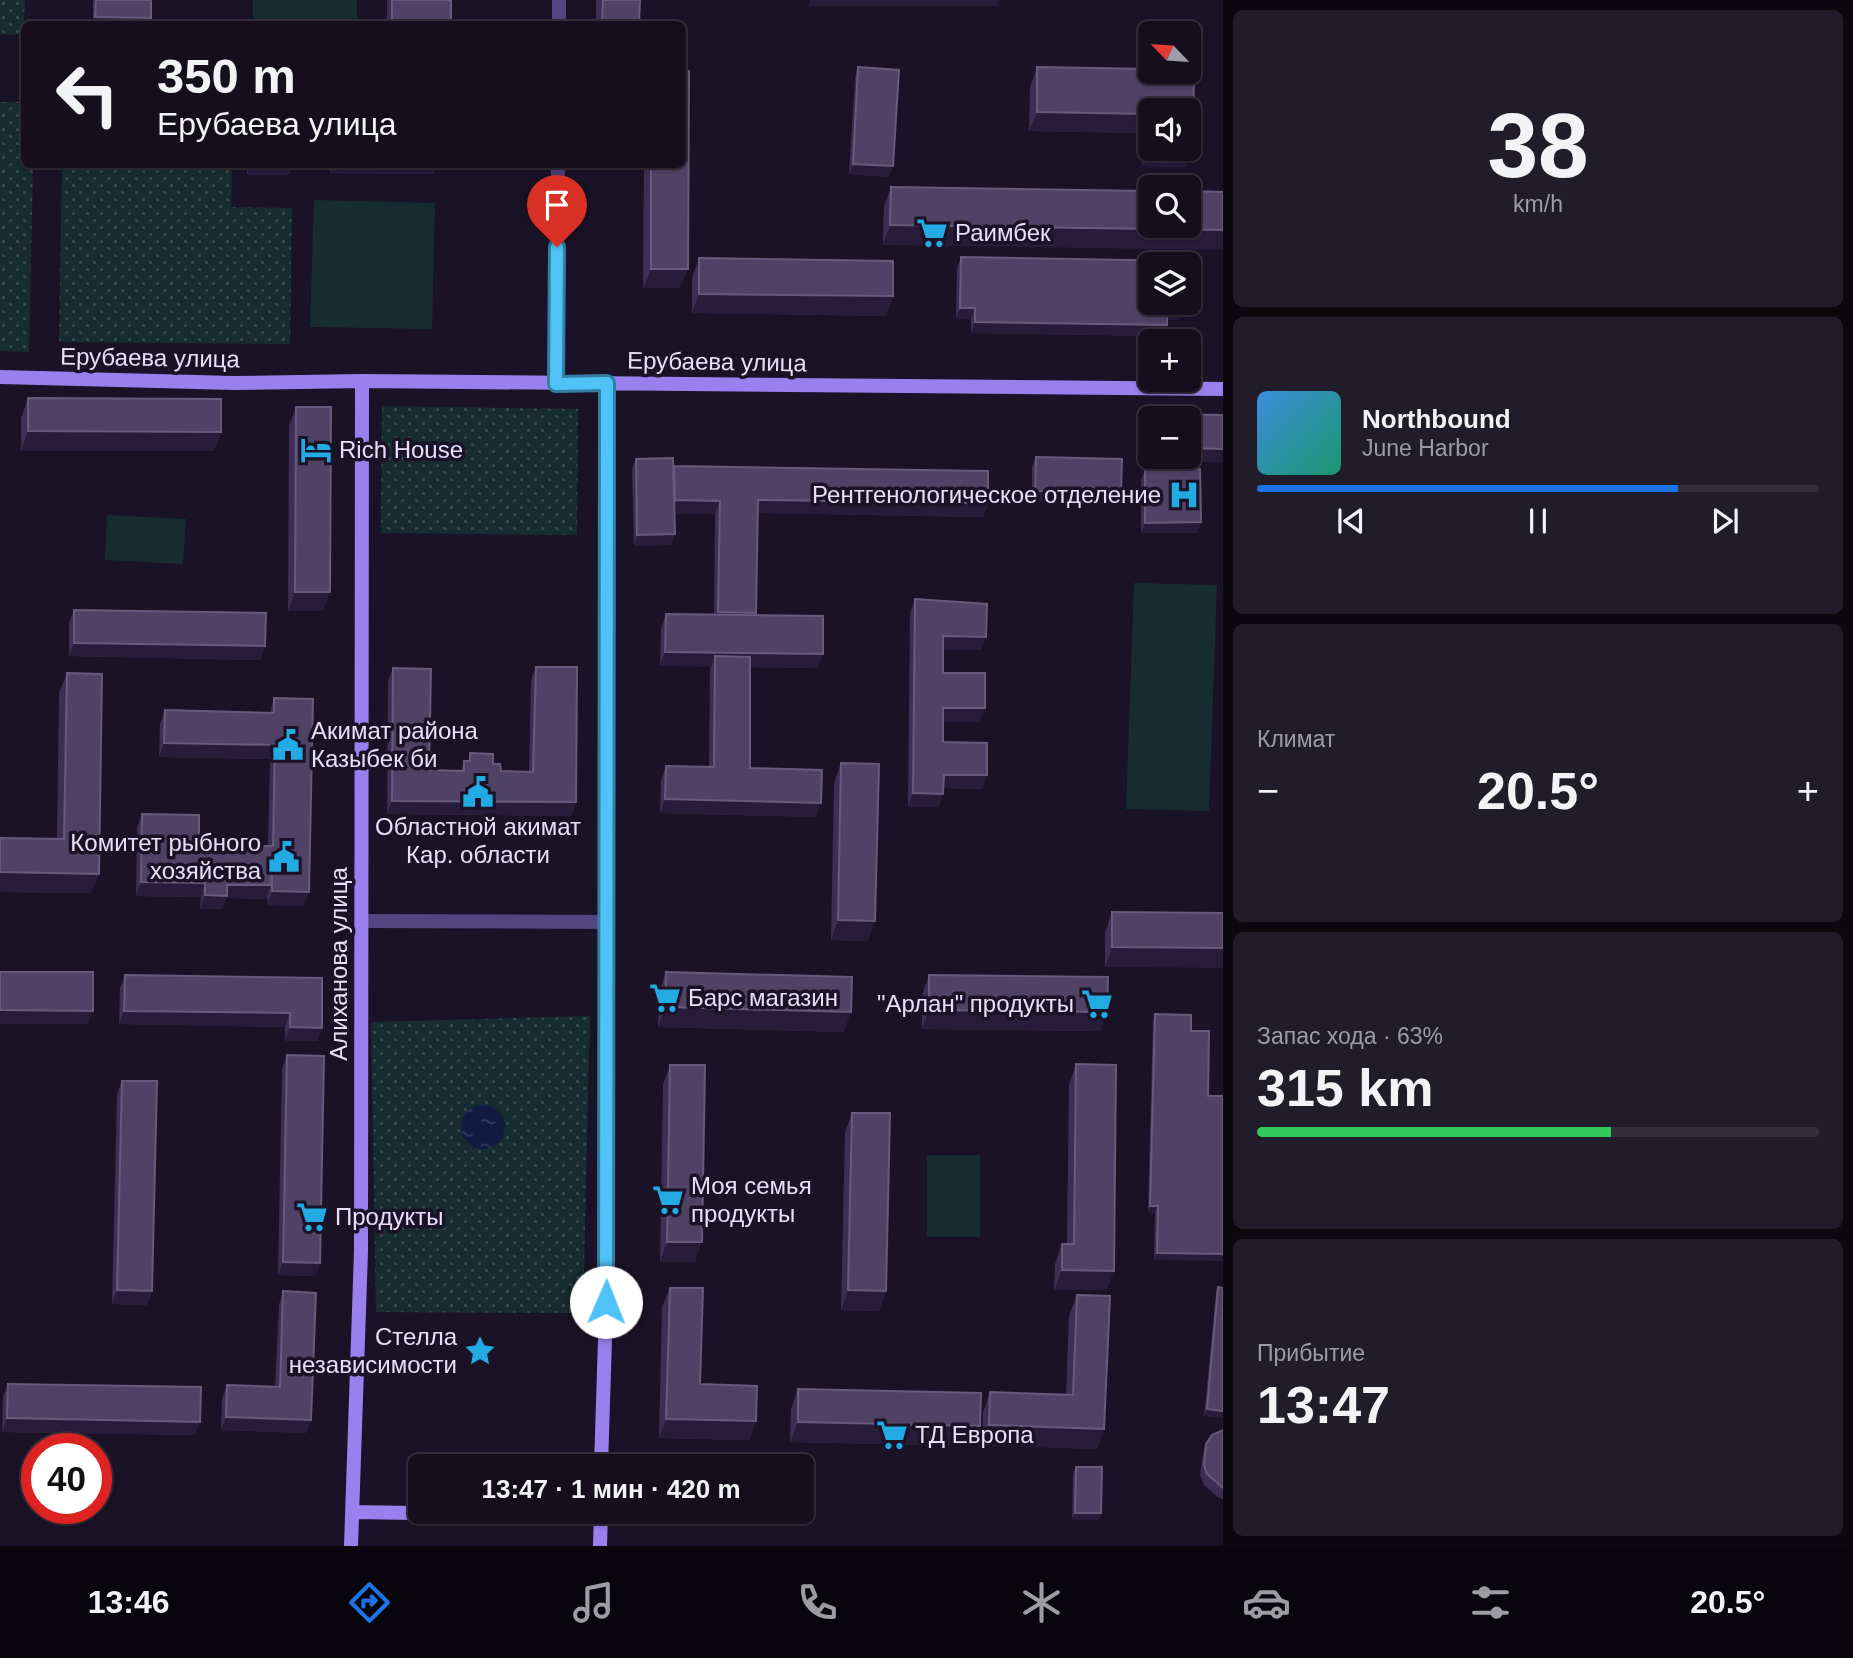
<!DOCTYPE html>
<html lang="ru">
<meta charset="utf-8">
<style>
:root{--surface:#140e1d;--page:#211c2a;--text:#f1f3f6;--muted:#9d9ca4;--line:#332e3b;--accent:#1a73e8}
body{margin:0;font-family:Arial,sans-serif;background:var(--page);color:var(--text);height:100vh;display:flex;flex-direction:column;font-size:26px;white-space:nowrap}
*{box-sizing:border-box;margin:0}
p{font-size:23px;color:var(--muted)}
.icon{flex:none;width:38px;height:38px;fill:none;stroke:currentColor;stroke-width:2;stroke-linecap:round;stroke-linejoin:round}
.map{position:relative;flex:1;overflow:hidden}
.panel{display:flex;flex-direction:column;gap:10px;padding:10px;background:#0b0810;width:630px}
.panel>*{flex:none}
.banner{position:absolute;left:21px;top:21px;width:665px;height:147px;border-radius:10px;box-shadow:0 2px 5px #0004,0 0 0 2px var(--line);background:#140e1d;color:var(--text);overflow:hidden}
.needle{width:46px;rotate:295deg}
.controls{position:absolute;left:1138px;top:21px;display:grid;gap:14px}
.controls a{display:grid;place-items:center;width:63px;height:63px;border-radius:10px;background:var(--surface);box-shadow:0 2px 5px #0004,0 0 0 2px var(--line);font-size:35px}
.speed{position:absolute;left:21px;top:1433px;display:flex;gap:14px;font-size:35px;font-weight:700;text-align:center}
.speed>*{display:grid;place-content:center;width:91px;height:91px;border-radius:50%;background:var(--surface);box-shadow:0 2px 5px #0004,0 0 0 2px var(--line);line-height:1}
.speed .limit{border:10px solid #d22;background:#fff;color:#111}
.pin{position:absolute;display:grid;place-items:center;width:60px;height:60px;color:#fff;margin:-72px -30px;border-radius:50% 50% 50% 0;rotate:-45deg;box-shadow:0 0 7px #0007}
.pin .icon{rotate:45deg}
.me{position:absolute;width:77px;margin:-38px;rotate:1deg;stroke-linejoin:round;filter:drop-shadow(0 0 5px #0008)}
.turn{display:flex;align-items:center;gap:24px;height:147px;padding:0 21px;font-size:32px}
.turn .icon{width:91px;height:91px;stroke-width:2.5}
.turn b{display:block;font-size:49px;line-height:60px}
.big{font-size:52px;font-weight:800;line-height:1.1}
.panel .widget{flex:1;display:flex;flex-direction:column;justify-content:center;gap:10px;min-width:0;padding:0 24px;border-radius:10px;background:var(--page)}
.panel .dial{align-items:center;gap:0}
.dial b{font-size:91px;line-height:1}
.song{display:flex;align-items:center;gap:21px}
.cover{width:84px;height:84px;border-radius:10px;background:linear-gradient(135deg,hsl(210 70% 55%),hsl(160 70% 35%))}
.played{height:7px;border-radius:4px;background:linear-gradient(90deg,var(--accent) 75%,var(--line) 75%)}
.keys{display:flex;justify-content:space-around;direction:ltr}
.heat{display:flex;justify-content:space-between;align-items:center;font-size:38px;direction:ltr}
.charge{height:10px;border-radius:5px;background:linear-gradient(90deg,#34c759 63%,var(--line) 0)}
.trip{position:absolute;left:408px;top:1454px;width:406px;height:70px;border-radius:10px;background:var(--surface);box-shadow:0 2px 5px #0004,0 0 0 2px var(--line);font-weight:800;line-height:70px;text-align:center}
.tab-bar{display:flex;height:112px;justify-content:space-around;align-items:center;background:#08060c;color:var(--muted)}
.tab-bar .icon{width:49px;height:49px}
.tab-bar .on{color:var(--accent)}
.tab-bar b{font-size:32px;color:var(--text)}
main{display:flex;flex:1;min-height:0}
.map>svg:first-child{display:block}
</style>
<main>
<div class="map">
<svg width="1223" height="1546" viewBox="0 0 1223 1546">
<defs>
<pattern id="park-dots" width="8" height="8" patternUnits="userSpaceOnUse" patternTransform="scale(1.75)"><rect width="8" height="8" fill="#172c30"/><path d="M2 2h.1M6 6h.1" fill="none" stroke="#394a4f" stroke-width="1.8" stroke-linecap="round"/></pattern>
<pattern id="water-ripples" width="26" height="14" patternUnits="userSpaceOnUse" patternTransform="scale(1.75)"><rect width="26" height="14" fill="#121a41"/><path d="M2 4q2-2 4 0t4 0M15 11q2-2 4 0t4 0" fill="none" stroke="#343b5d"/></pattern>
</defs>
<rect width="100%" height="100%" fill="#1a1327"/>
<path fill="#172c30" d="M253 0H357V24H253Z
M314 200 435 203 432 329 310 327Z
M107 515 186 519 183 564 105 560Z
M1134 583 1217 585 1209 811 1126 809Z
M927 1155H980V1237H927Z"/>
<path fill="url(#park-dots)" d="M0 0H25L23 35 0 34Z
M0 102H24V164L33 165 29 352 0 351Z
M62 165H232L231 207 292 208 290 344 59 342Z
M382 406 578 409 577 535 381 533Z
M590 1016 583 1313 376 1312 371 1022Z"/>
<path fill="url(#water-ripples)" d="M461 1127a22 22 0 1 1 44 0a22 22 0 1 1-44 0Z"/>
<g fill="none" stroke-linecap="round" stroke-linejoin="round">
<path stroke="#524580" stroke-width="14" d="M559 24V0
M556 384 558 164
M362 921 607 922"/>
<path stroke="#9881ee" stroke-width="14" d="M0 377 235 383 362 381 1223 389
M601 1466 607 1275V383
M353 1512 601 1516
M351 1546 361 1251 362 381
M600 1546 601 1512"/>
</g>
<path fill="#3d2f53" d="M93 0H151L93 24Z
M387 0H451V24H387Z
M596 0H640L639 24H596Z
M858 67 889 177 849 174 855 78Z
M1037 67 1150 69 1186 167 1142 166V133L1029 131 1030 87Z
M247 164H437L433 174 330 173V168H291L289 175H247Z
M644 164H682L680 288H643Z
M891 187 1223 192 883 245 884 206Z
M961 257 1179 320H1167L1164 336 971 333V319L956 318 957 268Z
M699 258 893 296 886 316 692 313V278Z
M28 398 221 432 214 451H21V418Z
M296 407 323 611H288L289 426Z
M1036 457 1117 503 1032 501V467Z
M636 459 673 469 674 466 988 503 983 517 758 513 755 615 818 668 750 667V768L816 817 660 813 661 780 666 766 709 767 710 669 711 666H660L661 628 666 614 714 615 715 514H674L675 534 671 545 634 546 632 469Z
M1145 470 1201 522 1197 533H1141V480Z
M915 599 986 637 981 650H943V673L980 722H943V742L987 775 982 789 943 788V794L938 807H908L910 613Z
M74 610 265 646 260 660 69 656V623Z
M536 667 576 802 571 816 387 814 388 681 393 668 429 770 461 771 464 761H468L470 753 493 764 501 771 529 772 531 680Z
M67 673 91 893 0 892V838L57 839 59 693Z
M274 698 304 906 268 905 267 896 266 899 226 898 222 909H200L201 897 136 896 137 828 142 814 199 837 234 846H268L270 759 159 757 160 724 165 710 270 712Z
M841 763 868 941 831 940 834 783Z
M1112 912 1223 913 1105 967V932Z
M666 972 844 1032 658 1027 659 992Z
M125 975 322 978V1028L317 1041H285V1027L119 1024 120 988Z
M929 975 1107 1012 1100 1031 922 1029V995Z
M1155 1014 1191 1031 1208 1096H1223L1154 1260 1155 1213 1148 1212 1153 1021Z
M287 1055 320 1263 315 1276 278 1275 282 1069Z
M1076 1064 1107 1290H1054L1055 1264 1062 1244H1067L1069 1084Z
M670 1065 695 1262H660L663 1084Z
M122 1081 152 1291 147 1305 112 1304 117 1094Z
M852 1113 886 1291 879 1311 841 1310 845 1132Z
M1218 1287 1223 1418 1204 1416 1216 1294Z
M670 1288 700 1384 756 1421 749 1440 659 1438 662 1307Z
M283 1291 311 1420 306 1433 221 1430 222 1399 227 1385 275 1387 279 1305Z
M1077 1295 1104 1429 1097 1449 982 1445 983 1412 990 1392 1066 1395 1069 1315Z
M8 1384 195 1435 2 1432 3 1397Z
M798 1389 973 1446 790 1442 791 1409Z
M1223 1430V1499L1219 1498 1204 1485 1200 1475 1203 1454 1206 1444Z
M1076 1467 1099 1520H1072L1073 1474Z"/>
<path fill="#271c3a" d="M810 0H999L997 6H808Z
M95 17 151 18 148 24H93Z
M1037 112 1149 114 1142 133 1029 131Z
M1149 147 1150 149H1188V147H1193L1186 167 1142 166Z
M250 164H332L330 168H291L289 175H247Z
M333 164H437L433 174 330 173Z
M853 164 893 166 889 177 849 174Z
M890 225 1223 230V250L883 245Z
M651 269H688L680 288H643Z
M699 294 893 296 886 316 692 313Z
M960 308H975L971 319 956 318Z
M1167 310H1183L1179 320H1164Z
M975 322 1167 325 1164 336 971 333Z
M28 431 221 432 214 451H21Z
M1188 448 1223 449V462H1153L1155 457H1188Z
M1035 491 1121 493 1117 503 1032 501Z
M675 500 720 501 715 514H670Z
M758 500 988 503 983 517 753 513Z
M1201 522 1197 533H1141L1145 523Z
M675 534 671 545 634 546 637 535Z
M295 592H330L323 611H288Z
M718 612 756 613 751 626H714Z
M943 636 986 637 981 650H938Z
M74 643 265 646 260 660 69 656Z
M665 652 823 654 818 668 715 667V656L711 667 660 666Z
M943 708H985L980 722H938Z
M164 743 275 745 270 759 159 757Z
M944 775H987L982 789 939 788Z
M913 793 943 794 938 807H908Z
M665 799 821 803 816 817 660 813Z
M392 801 576 802 571 816 387 814Z
M0 872 99 874 91 893 0 892Z
M141 882 205 883 201 897 136 896Z
M227 885H271L266 899 226 898 222 909H200L205 895Z
M272 891 309 892 304 906 268 905Z
M838 920 875 921 868 941 831 940Z
M1112 947 1223 948V968L1105 967Z
M665 1007 851 1012 844 1032 658 1027Z
M0 1010 93 1011 88 1024H0Z
M929 1010 1107 1012 1100 1031 922 1029Z
M124 1011 290 1013 285 1027 119 1024Z
M290 1027 322 1028 317 1041H285Z
M1150 1206H1158L1155 1213 1148 1212Z
M667 1242H702L695 1262H660Z
M1157 1253 1223 1254V1261L1154 1260Z
M283 1262 320 1263 315 1276 278 1275Z
M1062 1270 1114 1271 1107 1290H1054Z
M117 1290 152 1291 147 1305 112 1304Z
M848 1290 886 1291 879 1311 841 1310Z
M1207 1409 1223 1411V1418L1204 1416Z
M226 1417 311 1420 306 1433 221 1430Z
M7 1418 200 1422 195 1435 2 1432Z
M666 1419 756 1421 749 1440 659 1438Z
M798 1422 980 1426 973 1446 790 1442Z
M989 1425 1104 1429 1097 1449 982 1445Z
M1075 1513H1101L1099 1520H1072Z"/>
<path fill="#4f4265" stroke="#675a7c" stroke-width="2" d="M96 0H151V18L95 17Z
M392 0H451V24H392Z
M603 0H640L639 24H602Z
M858 67 899 70 893 166 853 164Z
M1037 67 1150 69V72H1188V69H1194L1193 147H1188V110H1150V147H1149V114L1037 112Z
M682 71H689L688 269H651V164H682Z
M891 187 1150 191V226H1188V191L1223 192V230L890 225Z
M961 257 1184 261V264H1150V303H1183V310H1167V325L975 322V308H960Z
M699 258 893 261V296L699 294Z
M28 398 221 399V432L28 431Z
M296 407H331L330 592H295Z
M1158 414 1223 415V449L1188 448V418H1158Z
M1036 457 1122 459 1121 493 1035 491Z
M673 458 675 534 637 535 636 459Z
M674 466 988 471V503L758 500 756 613 718 612 720 501 675 500Z
M1200 469 1201 522 1145 523V470Z
M915 599 987 604 986 637 943 636V673H985V708H943V742L987 743V775H944L943 794 913 793Z
M74 610 266 613 265 646 74 643Z
M666 614 823 616V654L665 652Z
M715 656 750 657V768L822 770 821 803 665 799 666 766 714 767Z
M536 667H577L576 802 392 801 393 668 431 669 429 770 464 771V761H470V753L493 754V764H500L501 771 533 772Z
M67 673 102 674 99 874 0 872V838L64 839Z
M274 698 313 699 309 892 272 891V860L271 885H227V896L205 895V883L141 882 142 814 199 815V837H235L234 846H273L275 745 164 743 165 710 274 713Z
M841 763 879 764 875 921 838 920Z
M1112 912 1223 913V948L1112 947Z
M0 972H93V1011L0 1010Z
M666 972 852 977 851 1012 665 1007Z
M125 975 322 978V1028L290 1027V1013L124 1011Z
M929 975 1108 977 1107 1012 929 1010Z
M1155 1014 1191 1015V1031H1209L1208 1096H1223V1254L1157 1253 1158 1206H1150Z
M287 1055 324 1056 320 1263 283 1262Z
M1076 1064 1116 1065 1114 1271 1062 1270V1244H1074Z
M670 1065H705L702 1242H667Z
M122 1081H157L152 1291 117 1290Z
M852 1113H890L886 1291 848 1290Z
M1218 1287 1223 1288V1411L1207 1409Z
M670 1288H703L700 1384 757 1386 756 1421 666 1419Z
M283 1291 316 1293 311 1420 226 1417 227 1385 280 1387Z
M1077 1295 1110 1296 1104 1429 989 1425 990 1392 1073 1395Z
M8 1384 201 1387 200 1422 7 1418Z
M798 1389 981 1393 980 1426 798 1422Z
M1223 1430V1488L1207 1474 1204 1465 1206 1444 1212 1435Z
M1076 1467H1102L1101 1513H1075Z"/>
<g fill="none" stroke-linecap="round" stroke-linejoin="round">
<defs>
<path id="route" d="M557 247 556 384 607 383 606 1302"/>
</defs>
<use href="#route" stroke="#337fa1" stroke-width="18"/>
<use href="#route" stroke="#4fc3f7" stroke-width="12"/>
</g>
<defs>
<symbol id="supermarket-bare" viewBox="-9 -9 18 18"><path d="M-6-5.5h2.5l.6 2H6L4.5 2H-2.5L-4.4-4H-6ZM-1.5 3.2a1.3 1.3 0 1 0 .1 0ZM3 3.2a1.3 1.3 0 1 0 .1 0Z" fill="#22abe2" stroke="#1a1327" stroke-width="2.5" paint-order="stroke"/></symbol>
<symbol id="hotel-bare" viewBox="-9 -9 18 18"><path d="M-6-4.5h1.5V1H6V5H4.5V3h-9V5H-6ZM-4 0a1.8 1.8 0 1 1 3.6 0ZM.5 0V-2.5h3Q6-2.5 6 0Z" fill="#22abe2" stroke="#1a1327" stroke-width="2.5" paint-order="stroke"/></symbol>
<symbol id="hospital-bare" viewBox="-9 -9 18 18"><path d="M-5-5h3v3.5h4V-5h3V5h-3V1.5h-4V5h-3Z" fill="#22abe2" stroke="#1a1327" stroke-width="2.5" paint-order="stroke"/></symbol>
<symbol id="civic-bare" viewBox="-9 -9 18 18"><path d="M-.6-6.5H3V-4.5H.6V-3L4-1V1h2V6H-6V1h2V-1L-.6-3ZM-1.2 2.5V6h2.4V2.5Z" fill="#22abe2" stroke="#1a1327" stroke-width="2.5" paint-order="stroke"/></symbol>
<symbol id="sight-bare" viewBox="-9 -9 18 18"><path d="M0-6L1.8-2.2L6-1.7L2.9 1.2L3.7 5.4L0 3.3L-3.7 5.4L-2.9 1.2L-6-1.7L-1.8-2.2Z" fill="#22abe2" stroke="#1a1327" stroke-width="2.5" paint-order="stroke"/></symbol>
</defs>
<g fill-rule="evenodd">
<use href="#supermarket-bare" x="910" y="211" width="44" height="44"/>
<use href="#hotel-bare" x="294" y="428" width="44" height="44"/>
<use href="#hospital-bare" x="1162" y="473" width="44" height="44"/>
<use href="#civic-bare" x="266" y="723" width="44" height="44"/>
<use href="#civic-bare" x="456" y="770" width="44" height="44"/>
<use href="#civic-bare" x="262" y="835" width="44" height="44"/>
<use href="#supermarket-bare" x="643" y="976" width="44" height="44"/>
<use href="#supermarket-bare" x="1075" y="982" width="44" height="44"/>
<use href="#supermarket-bare" x="646" y="1178" width="44" height="44"/>
<use href="#supermarket-bare" x="290" y="1195" width="44" height="44"/>
<use href="#sight-bare" x="458" y="1329" width="44" height="44"/>
<use href="#supermarket-bare" x="870" y="1413" width="44" height="44"/>
</g>
<g text-anchor="middle" stroke-width="7" stroke-linejoin="round" paint-order="stroke">
<g font-size="24" fill="#e6defb" stroke="#1a1327" text-anchor="start">
<text x="955" y="241">Раимбек</text>
<text x="339" y="458">Rich House</text>
<text x="1161" y="503" text-anchor="end">Рентгенологическое отделение</text>
<text x="311" y="739">Акимат района<tspan x="311" dy="28">Казыбек би</tspan></text>
<text x="478" y="835" text-anchor="middle">Областной акимат<tspan x="478" dy="28">Кар. области</tspan></text>
<text x="261" y="851" text-anchor="end">Комитет рыбного<tspan x="261" dy="28">хозяйства</tspan></text>
<text x="688" y="1006">Барс магазин</text>
<text x="1074" y="1012" text-anchor="end">"Арлан" продукты</text>
<text x="691" y="1194">Моя семья<tspan x="691" dy="28">продукты</tspan></text>
<text x="335" y="1225">Продукты</text>
<text x="457" y="1345" text-anchor="end">Стелла<tspan x="457" dy="28">независимости</tspan></text>
<text x="915" y="1443">ТД Европа</text>
</g>
<g font-size="24" fill="#e6defb" stroke="#1a1327">
<text transform="translate(150 358) rotate(1)" y="8">Ерубаева улица</text>
<text transform="translate(717 362) rotate(1)" y="8">Ерубаева улица</text>
<text transform="translate(339 964) rotate(-90)" y="8">Алиханова улица</text>
</g>
</g>
</svg>
<div class="controls">
<a><svg class="needle" viewBox="-14 -14 28 28"><path d="M0-13l5 13h-10z" fill="#e53935"/><path d="M0 13l5-13h-10z" fill="#9d9ca4"/></svg></a>
<a><svg class="icon" aria-label="sound" viewBox="0 0 24 24"><path d="M4 9h4l5-4v14l-5-4H4zM17 9q2 3 0 6"/></svg></a>
<a><svg class="icon" aria-label="search" viewBox="0 0 24 24"><circle cx="10" cy="10" r="6"/><path d="M15 15l6 6"/></svg></a>
<a><svg class="icon" aria-label="layers" viewBox="0 0 24 24"><path d="M12 4l9 5-9 5-9-5zM3 14l9 5 9-5"/></svg></a>
<a>+</a>
<a>−</a>
</div>
<div class="speed"><div class="limit">40</div></div>
<div class="pin" style="left:557px;top:247px;background:#d93025"><svg class="icon" aria-label="arrive" viewBox="0 0 24 24"><path d="M6 21V4h12l-3 4 3 4H6"/></svg></div>
<svg class="me" style="left:606px;top:1302px" viewBox="-20 -20 40 40"><circle r="19" fill="#fff"/><path d="M0-13L10 11 0 6-10 11z" fill="#4fc3f7"/></svg>
<div class="trip">13:47 · 1 мин · 420 m</div>
<div class="banner">
<div class="turn"><svg class="icon" aria-label="left" viewBox="0 0 24 24"><path d="M17 20v-9H6M10 6l-5 5 5 5"/></svg><div><b>350 m</b>Ерубаева улица</div></div>
</div>
</div>
<section class="panel">
<div class="widget dial"><b>38</b><p>km/h</p></div>
<div class="widget">
<div class="song"><i class="cover"></i><div><b>Northbound</b><p>June Harbor</p></div></div>
<div class="played"></div>
<div class="keys"><svg class="icon" aria-label="previous" viewBox="0 0 24 24"><path d="M18 5L8 12l10 7zM5 5v14"/></svg><svg class="icon" aria-label="pause" viewBox="0 0 24 24"><path d="M8 5v14M16 5v14"/></svg><svg class="icon" aria-label="next" viewBox="0 0 24 24"><path d="M6 5l10 7-10 7zM19 5v14"/></svg></div>
</div>
<div class="widget"><p>Климат</p>
<div class="heat"><a>−</a><b class="big">20.5°</b><a>+</a></div>
</div>
<div class="widget"><p>Запас хода · 63%</p><b class="big">315 km</b><div class="charge"></div></div>
<div class="widget"><p>Прибытие</p><b class="big">13:47</b></div>
</section>
</main>
<nav class="tab-bar">
<b>13:46</b>
<svg class="icon on" aria-label="directions" viewBox="0 0 24 24"><path d="M12 3l9 9-9 9-9-9zM9 14v-3h6M13 9l2 2-2 2"/></svg>
<svg class="icon" aria-label="music" viewBox="0 0 24 24"><path d="M9 18V5l10-2v13"/><circle cx="6" cy="18" r="3"/><circle cx="16" cy="16" r="3"/></svg>
<svg class="icon" aria-label="phone" viewBox="0 0 24 24"><path d="M5 4h4l2 5-3 2q2 4 5 5l2-3 5 2v4C11 20 4 13 5 4z"/></svg>
<svg class="icon" aria-label="climate" viewBox="0 0 24 24"><path d="M12 3v18M4 7l16 10M4 17L20 7"/></svg>
<svg class="icon" aria-label="car" viewBox="0 0 24 24"><path d="M5 17H2v-5l4-1 3-4h7l3 4 3 1v5h-3M9 17h6M6 11h13"/><circle cx="7" cy="17" r="2"/><circle cx="17" cy="17" r="2"/></svg>
<svg class="icon" aria-label="filters" viewBox="0 0 24 24"><path d="M4 7h16M4 17h16"/><circle cx="9" cy="7" r="2"/><circle cx="15" cy="17" r="2"/></svg>
<b>20.5°</b>
</nav>
